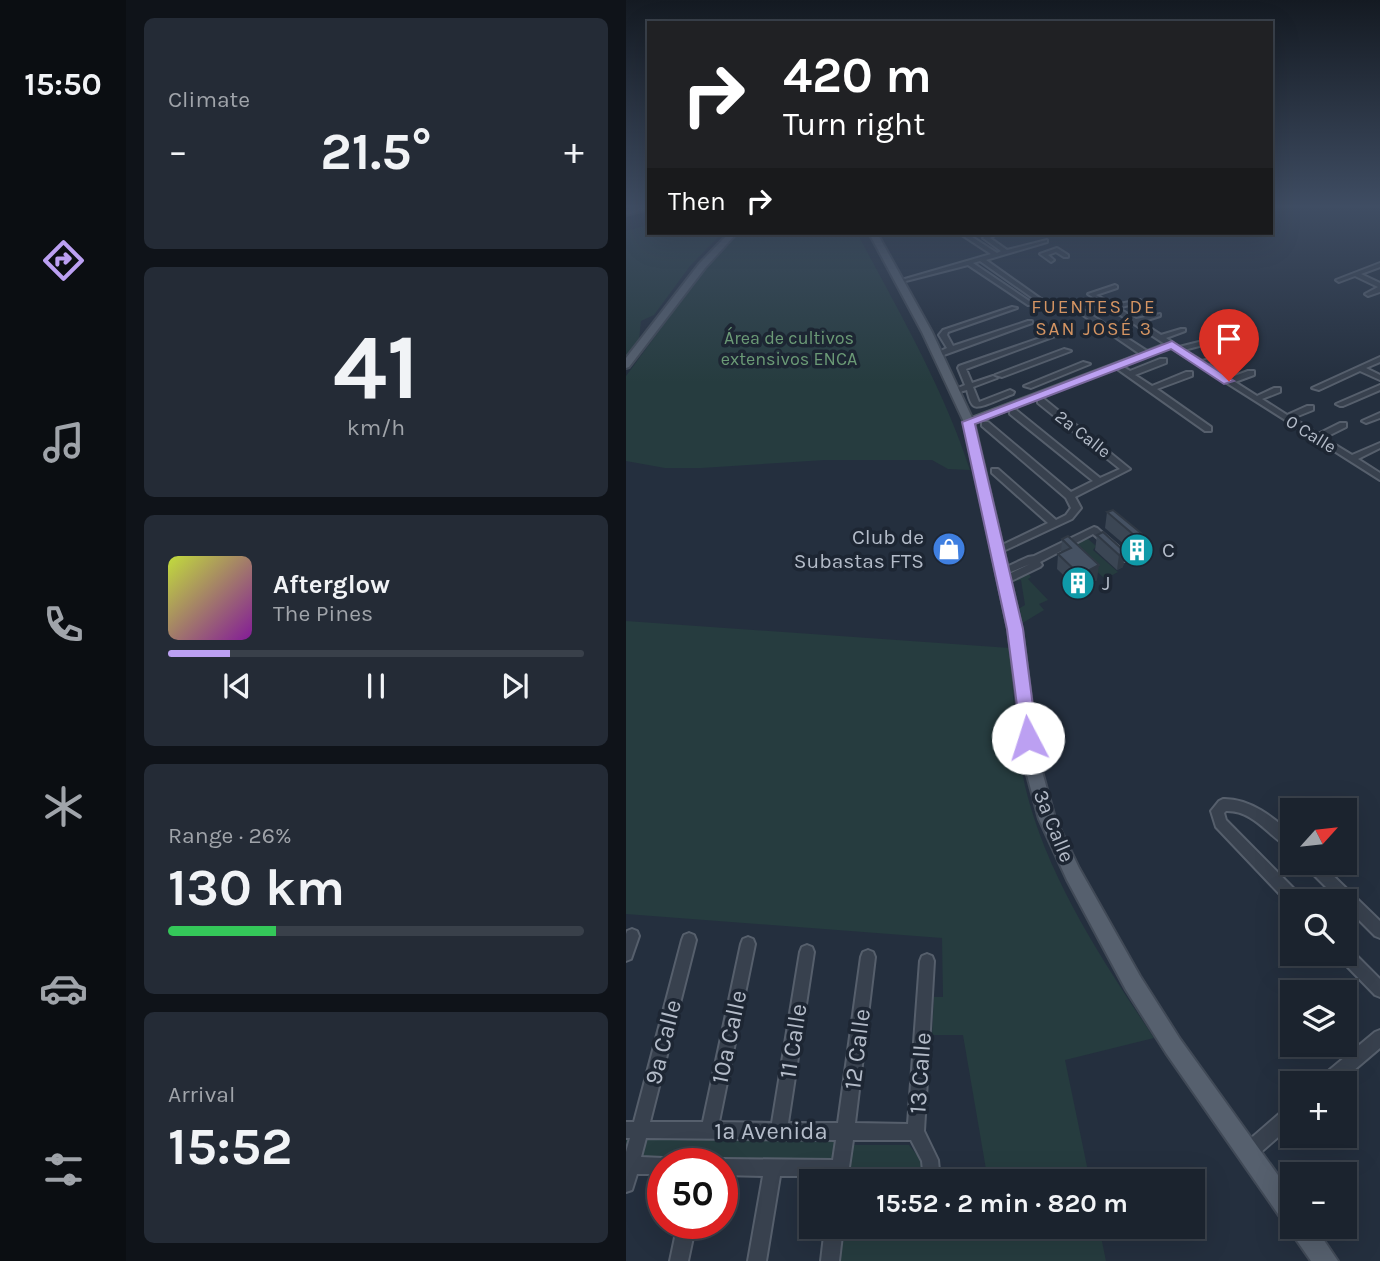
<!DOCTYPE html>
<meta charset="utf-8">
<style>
:root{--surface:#1b232e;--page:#242b36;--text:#f1f3f6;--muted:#a0a4aa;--line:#39404a;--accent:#bca0f2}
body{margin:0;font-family:Karla,sans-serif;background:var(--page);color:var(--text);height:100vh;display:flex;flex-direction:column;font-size:26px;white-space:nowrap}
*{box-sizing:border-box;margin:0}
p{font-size:23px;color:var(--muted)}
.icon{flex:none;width:38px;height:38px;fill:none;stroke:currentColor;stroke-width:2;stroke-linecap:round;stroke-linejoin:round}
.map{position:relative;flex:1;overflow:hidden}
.sheet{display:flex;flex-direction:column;gap:18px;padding:18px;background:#0f1319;width:500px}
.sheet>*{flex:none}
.top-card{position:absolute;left:21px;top:21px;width:626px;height:214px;border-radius:0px;box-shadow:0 7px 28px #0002,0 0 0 2px var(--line);background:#202124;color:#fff;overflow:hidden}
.needle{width:46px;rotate:63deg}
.controls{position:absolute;left:654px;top:798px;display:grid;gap:14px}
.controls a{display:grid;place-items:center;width:77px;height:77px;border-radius:0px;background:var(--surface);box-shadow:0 7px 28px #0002,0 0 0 2px var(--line);font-size:35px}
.speed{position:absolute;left:21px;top:1148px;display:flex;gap:14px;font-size:35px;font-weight:700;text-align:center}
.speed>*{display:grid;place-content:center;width:91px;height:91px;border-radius:50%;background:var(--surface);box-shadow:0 7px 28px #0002,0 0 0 2px var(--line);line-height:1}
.speed .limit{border:10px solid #d22;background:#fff;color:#111}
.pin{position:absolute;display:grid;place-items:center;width:60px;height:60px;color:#fff;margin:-72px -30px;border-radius:50% 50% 50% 0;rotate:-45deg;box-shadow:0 0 7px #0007}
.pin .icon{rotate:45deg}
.me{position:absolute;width:77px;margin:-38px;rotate:355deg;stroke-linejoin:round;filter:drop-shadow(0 0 5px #0008)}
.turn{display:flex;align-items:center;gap:24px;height:147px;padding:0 21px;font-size:32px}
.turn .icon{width:91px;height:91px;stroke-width:2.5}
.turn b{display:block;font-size:49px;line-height:60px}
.then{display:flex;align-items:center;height:66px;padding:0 21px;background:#0003;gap:14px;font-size:26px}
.big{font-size:52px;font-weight:700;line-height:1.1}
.sheet .tile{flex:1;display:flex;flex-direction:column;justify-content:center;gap:10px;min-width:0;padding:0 24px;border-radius:10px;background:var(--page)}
.sheet .dial{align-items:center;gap:0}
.dial b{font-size:91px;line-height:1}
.song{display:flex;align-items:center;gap:21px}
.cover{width:84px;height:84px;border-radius:10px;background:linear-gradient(135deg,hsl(70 70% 55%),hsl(290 70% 35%))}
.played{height:7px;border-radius:4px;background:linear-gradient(90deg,var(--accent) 15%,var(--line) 15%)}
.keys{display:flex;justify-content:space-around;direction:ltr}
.heat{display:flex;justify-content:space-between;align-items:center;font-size:38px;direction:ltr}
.charge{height:10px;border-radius:5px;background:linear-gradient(90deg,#34c759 26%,var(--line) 0)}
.trip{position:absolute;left:173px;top:1169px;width:406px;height:70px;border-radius:0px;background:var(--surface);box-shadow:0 7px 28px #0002,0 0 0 2px var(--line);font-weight:700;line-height:70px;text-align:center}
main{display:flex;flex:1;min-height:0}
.menu{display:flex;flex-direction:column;width:126px;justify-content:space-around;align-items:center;background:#0b0e12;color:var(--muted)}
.menu .icon{width:49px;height:49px}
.menu .current{color:var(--accent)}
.menu b{font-size:32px;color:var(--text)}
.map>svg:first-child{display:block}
</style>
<main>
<nav class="menu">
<b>15:50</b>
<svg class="icon current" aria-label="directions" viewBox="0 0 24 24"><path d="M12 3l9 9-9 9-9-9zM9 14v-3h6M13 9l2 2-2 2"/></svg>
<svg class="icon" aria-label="music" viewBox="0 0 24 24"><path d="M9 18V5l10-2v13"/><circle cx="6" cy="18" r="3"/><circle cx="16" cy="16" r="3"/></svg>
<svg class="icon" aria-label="phone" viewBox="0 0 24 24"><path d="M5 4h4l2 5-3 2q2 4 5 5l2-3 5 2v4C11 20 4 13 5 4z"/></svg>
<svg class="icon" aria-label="climate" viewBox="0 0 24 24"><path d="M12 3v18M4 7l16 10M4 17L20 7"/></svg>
<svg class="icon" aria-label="car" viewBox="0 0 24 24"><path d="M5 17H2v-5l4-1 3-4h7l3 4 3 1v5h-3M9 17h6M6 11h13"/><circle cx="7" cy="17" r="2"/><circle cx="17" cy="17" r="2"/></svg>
<svg class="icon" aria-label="filters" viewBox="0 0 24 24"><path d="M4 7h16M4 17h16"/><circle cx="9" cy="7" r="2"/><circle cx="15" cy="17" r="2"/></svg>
</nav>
<section class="sheet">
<div class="tile"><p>Climate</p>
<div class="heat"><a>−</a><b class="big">21.5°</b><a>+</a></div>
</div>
<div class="tile dial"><b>41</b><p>km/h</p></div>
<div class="tile">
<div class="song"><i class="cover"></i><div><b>Afterglow</b><p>The Pines</p></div></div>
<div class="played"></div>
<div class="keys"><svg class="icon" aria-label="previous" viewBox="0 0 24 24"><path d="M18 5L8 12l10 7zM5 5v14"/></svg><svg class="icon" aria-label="pause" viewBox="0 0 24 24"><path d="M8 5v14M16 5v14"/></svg><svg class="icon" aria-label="next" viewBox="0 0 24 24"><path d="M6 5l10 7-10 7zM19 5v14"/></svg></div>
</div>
<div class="tile"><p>Range · 26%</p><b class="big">130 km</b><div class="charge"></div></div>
<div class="tile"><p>Arrival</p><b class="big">15:52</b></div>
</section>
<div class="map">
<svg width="754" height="1261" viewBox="0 0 754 1261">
<rect width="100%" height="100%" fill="#242f3e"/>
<path fill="#263c3f" d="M23 222V233H96L64 266 28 315 15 321 13 340 0 357V231L18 226Z
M113 233H231C272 310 317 387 344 470L322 469 306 460H199L75 468H39L0 461V376L78 270Z
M461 538 470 546 467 550 492 572 479 579 444 546Z
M409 568 402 573 405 577 402 579 422 600 413 604 418 610 395 624 394 608 399 605 395 580 389 581 390 578Z
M0 621 384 648C387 694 389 741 399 786 421 878 477 961 528 1038L439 1060 464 1181H362L337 1035H306L308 997H317L316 938 0 914Z
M0 1130 220 1131 215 1168 96 1164 0 1165Z
M225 1145H283L291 1155 302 1156 300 1181H220Z
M215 1227H473L480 1261H211Z"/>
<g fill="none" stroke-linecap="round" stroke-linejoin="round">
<defs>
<path id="minor" d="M333 233H340L371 253 375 251 357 238 363 233H369V235L364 238 381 250 421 240V242L360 260 422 304V306H418L354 261 347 263 406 303V305H402L342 265 272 283V281L365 254Z
M431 248 442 255V257H438L430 252 422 255 428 260 425 262 414 254Z
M754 263V267L735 274 754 283V292L742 296 739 294 752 287 729 276 713 282 710 280Z
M489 285 491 286V288L470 295 488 305 514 300V302L492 308 510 319 534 314V316L515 322 535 335 555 329H559V331L540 338 553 347 577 341V345L558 350 576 361 608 353V357L581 364 603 378 622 371H628V375L609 382 631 396 648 388H654V392L636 399 661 415 681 406H687V410L667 418 692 434 714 423H720V427L698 438 726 455 754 443V448L732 459 754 473V480L544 347 496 366 504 371 534 359H540V363L509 375 526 386 560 372H566V376L531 389 585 427V431H579L490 368 346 424H340V420L514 354 438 302V300H442L521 351 539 344 462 294Z
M386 307 391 308 322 332 321 335 327 346 402 321H406V323L315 356 308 354 321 348 313 335 317 330Z
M423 335 429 336 340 369 346 383 367 376 371 378 347 387 353 402 384 390 388 392 387 394C380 396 353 410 348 406 344 404 342 393 341 390L329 393 325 391 339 385 332 368 333 366Z
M438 349 445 351 376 377 369 375Z
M754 357V362L740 368 754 375V380L734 371 693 390 686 388Z
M457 362 464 364 405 388 398 386Z
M754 385V390L717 406H714L710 404Z
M412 399H418L504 469 449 497 455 508 446 519 373 553 370 552 368 550 370 548 422 523 366 473V469H372L430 520 440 515 445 508 440 498 356 426V422H362L445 492 467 481 384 414V410H390L474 478 494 469 412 403Z
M754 413V418L740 423 736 421Z
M468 527 471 528 504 557 506 559 504 561H498L467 534 414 562 416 565 414 567 383 582H375L374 580 375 578 404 564 377 575 374 574 372 572 374 570 402 557 408 556Z
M597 799C624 798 648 818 667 835V850C644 839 629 810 600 811L598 813 600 820 675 896 677 901H667V906H665L590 827 585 811 593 801Z
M678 863H694L754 921V938L749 936 719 906V901H714L680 867Z
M6 929 11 931 13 936 5 959 0 961V934L1 931Z
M63 933 68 935 70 940 24 1122H77L115 944 117 939 122 937 127 939 129 944 93 1122 146 1123 174 952 176 947 181 945 186 947 188 952 162 1123H212L235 957 237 952 242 950 247 952 249 957 229 1123 282 1124 294 961 296 956 301 954 306 956 308 961 298 1131 312 1160 314 1181H298L296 1161 285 1140H227L221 1181H205V1176H154L140 1261H122L137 1176 96 1175V1164H89L90 1161 96 1159 207 1160 210 1140 20 1138 15 1157 37 1158 43 1160 44 1164H37V1174H11L6 1190 0 1192V1152L4 1138H0V1122H8L56 940 58 935Z
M719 947 724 949 754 979V997L749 995 714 959 712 954H719Z
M754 1030V1048L713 1083H693L695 1077 749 1032Z
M667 1105V1124L627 1159 621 1161 615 1159 613 1153 615 1147 661 1107Z
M52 1223H70L62 1261H44Z
M199 1227H217L213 1261H195Z"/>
<path id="major" d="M23 206V209L0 215V211Z
M103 233H111L79 268 3 367 0 368V358L73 264Z
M243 233H251L306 332 348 422 396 629 414 764 429 818 453 868 514 976 554 1039 667 1196V1227H689L712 1261H685L667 1235 664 1226 659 1224 540 1053 500 990 441 880 413 819 398 764 382 629 338 422 296 332Z"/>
</defs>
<use href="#minor" stroke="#565f6c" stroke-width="4"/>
<use href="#major" stroke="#414a57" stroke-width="4"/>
<use href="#minor" fill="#38414e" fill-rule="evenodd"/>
<use href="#major" fill="#56606e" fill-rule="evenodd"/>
</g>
<path fill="#3b4654" d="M481 512 521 538 518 553 512 556 479 528Z
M471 535 499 552 497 567 491 570 469 550Z
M442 536 471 580 453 590 431 569 432 554 435 553 436 539Z"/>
<path fill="#303945" d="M521 538 518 553 512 556 515 541Z
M499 552 497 567 491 570 493 555Z
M473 565 471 580 453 590 454 575Z"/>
<path fill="#455162" stroke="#303945" stroke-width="2" d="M487 510 521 538 515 541 481 512Z
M477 532 499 552 493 555 471 535Z
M442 536 473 565 454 575 432 554 445 548 436 539Z"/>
<linearGradient id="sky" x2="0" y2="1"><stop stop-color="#141a22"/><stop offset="0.54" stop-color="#3f4d63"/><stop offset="1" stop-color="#3f4d63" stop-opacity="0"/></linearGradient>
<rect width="754" height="382" fill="url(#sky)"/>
<path fill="#bca0f2" stroke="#7a689d" stroke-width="2" d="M546 341 608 381 598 384 545 349 349 424 397 629 411 738 409 744 402 746 396 744 381 629 336 422Z"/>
<defs>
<symbol id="shop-disc" viewBox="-11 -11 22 22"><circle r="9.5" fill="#3f7fe0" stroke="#1d2633"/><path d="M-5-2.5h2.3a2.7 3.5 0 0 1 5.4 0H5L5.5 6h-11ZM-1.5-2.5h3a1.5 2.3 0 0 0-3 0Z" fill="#fff"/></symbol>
<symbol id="building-disc" viewBox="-11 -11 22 22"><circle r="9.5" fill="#0f9aa8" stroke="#1d2633"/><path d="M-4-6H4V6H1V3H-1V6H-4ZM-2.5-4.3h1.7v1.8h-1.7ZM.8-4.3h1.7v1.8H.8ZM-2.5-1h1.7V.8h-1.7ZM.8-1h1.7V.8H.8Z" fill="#fff"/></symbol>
</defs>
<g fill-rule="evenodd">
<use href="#shop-disc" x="304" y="530" width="38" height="38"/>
<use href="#building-disc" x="492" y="531" width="38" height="38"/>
<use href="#building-disc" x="433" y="564" width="38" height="38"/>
</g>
<g text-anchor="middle" stroke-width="7" stroke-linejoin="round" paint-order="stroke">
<g font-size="18" fill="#6b9a76" stroke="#1d2633">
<text x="163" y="344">Área de cultivos<tspan x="163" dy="21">extensivos ENCA</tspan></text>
</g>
<g font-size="18" fill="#b4bcc9" stroke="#1d2633">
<text transform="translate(457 434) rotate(38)" y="6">2a Calle</text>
<text transform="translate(685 434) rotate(32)" y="6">0 Calle</text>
</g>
<g font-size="19" letter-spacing="2" fill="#d59563" stroke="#1d2633">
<text x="468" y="313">FUENTES DE<tspan x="468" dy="22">SAN JOSÉ 3</tspan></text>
</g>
<g font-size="21" fill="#b4bcc9" stroke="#1d2633" text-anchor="start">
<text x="298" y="544" text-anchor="end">Club de<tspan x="298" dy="24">Subastas FTS</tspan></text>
<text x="536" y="557">C</text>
<text x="476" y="590">J</text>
</g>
<g font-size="21" fill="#b4bcc9" stroke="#1d2633">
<text transform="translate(428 826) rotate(68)" y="7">3a Calle</text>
</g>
<g font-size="24" fill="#b4bcc9" stroke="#1d2633">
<text transform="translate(103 1037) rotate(-78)" y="8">10a Calle</text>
<text transform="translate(167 1041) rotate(-81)" y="8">11 Calle</text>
<text transform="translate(37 1042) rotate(-76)" y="8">9a Calle</text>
<text transform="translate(231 1049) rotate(-83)" y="8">12 Calle</text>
<text transform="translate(294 1073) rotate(-86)" y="8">13 Calle</text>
<text x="145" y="1139">1a Avenida</text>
</g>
</g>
</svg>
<div class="controls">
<a><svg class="needle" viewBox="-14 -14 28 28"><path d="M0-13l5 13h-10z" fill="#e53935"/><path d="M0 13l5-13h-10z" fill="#a0a4aa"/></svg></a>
<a><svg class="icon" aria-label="search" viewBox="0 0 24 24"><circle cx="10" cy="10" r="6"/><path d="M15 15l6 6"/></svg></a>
<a><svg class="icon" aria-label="layers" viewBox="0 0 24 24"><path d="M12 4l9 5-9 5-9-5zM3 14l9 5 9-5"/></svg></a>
<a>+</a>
<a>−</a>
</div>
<div class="speed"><div class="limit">50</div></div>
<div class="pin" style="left:603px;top:381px;background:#d93025"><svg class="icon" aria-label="arrive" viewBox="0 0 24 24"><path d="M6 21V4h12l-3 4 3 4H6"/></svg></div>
<svg class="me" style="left:402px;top:738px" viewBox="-20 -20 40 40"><circle r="19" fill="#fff"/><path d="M0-13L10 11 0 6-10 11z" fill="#bca0f2"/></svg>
<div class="trip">15:52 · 2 min · 820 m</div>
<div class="top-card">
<div class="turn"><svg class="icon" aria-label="right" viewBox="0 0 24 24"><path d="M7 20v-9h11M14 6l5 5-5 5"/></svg><div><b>420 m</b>Turn right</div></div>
<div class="then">Then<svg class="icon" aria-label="right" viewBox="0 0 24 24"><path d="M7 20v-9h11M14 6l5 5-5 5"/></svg></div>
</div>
</div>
</main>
